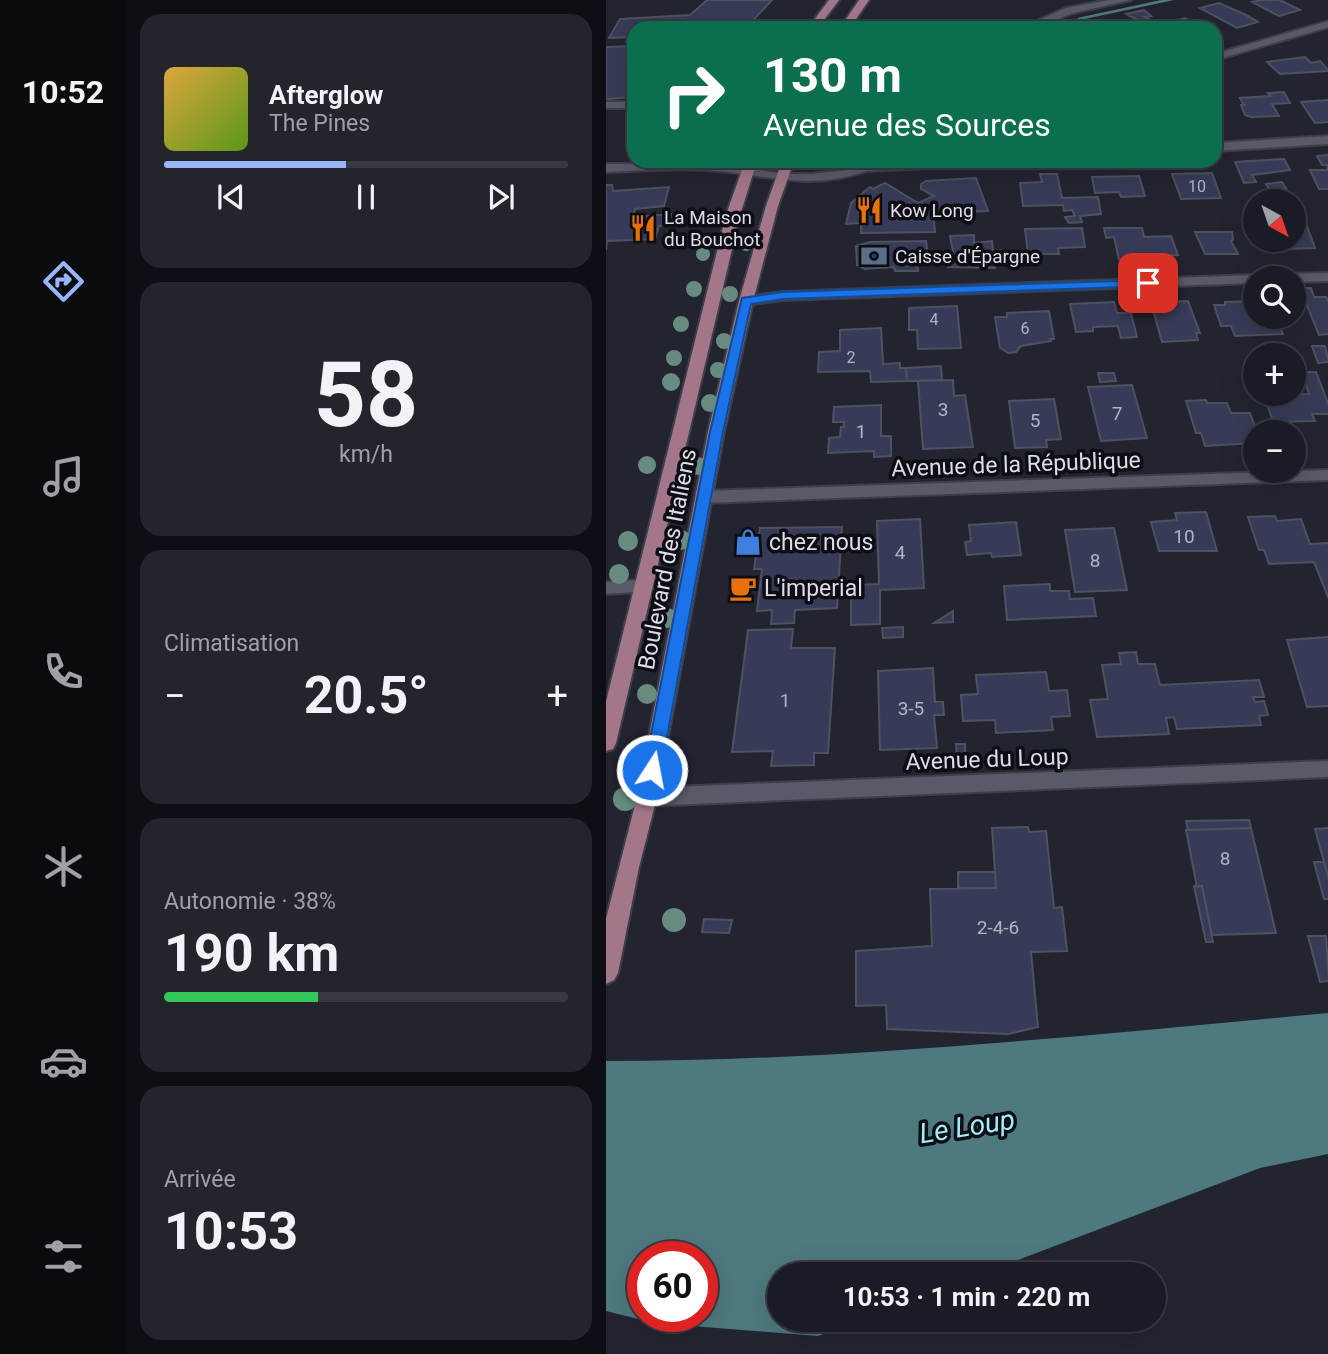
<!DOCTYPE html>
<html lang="fr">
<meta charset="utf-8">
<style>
:root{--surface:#1a1b24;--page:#23242c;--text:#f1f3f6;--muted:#9fa1a6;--line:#383941;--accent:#99b5fd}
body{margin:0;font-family:Roboto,sans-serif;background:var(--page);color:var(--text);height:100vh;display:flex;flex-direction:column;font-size:26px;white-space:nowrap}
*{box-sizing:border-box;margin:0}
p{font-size:23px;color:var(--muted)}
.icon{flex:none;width:38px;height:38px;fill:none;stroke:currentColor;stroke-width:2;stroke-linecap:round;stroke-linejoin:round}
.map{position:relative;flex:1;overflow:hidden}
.sheet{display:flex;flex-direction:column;gap:14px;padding:14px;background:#0e0f14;width:480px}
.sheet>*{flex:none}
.banner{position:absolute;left:21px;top:21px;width:595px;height:147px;border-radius:21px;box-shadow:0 7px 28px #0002,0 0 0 2px var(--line);background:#0b6e4f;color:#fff;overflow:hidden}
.needle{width:46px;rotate:140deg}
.fabs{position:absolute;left:637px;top:189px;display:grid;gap:14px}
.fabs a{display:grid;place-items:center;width:63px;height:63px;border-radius:50%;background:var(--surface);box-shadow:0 7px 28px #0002,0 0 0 2px var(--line);font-size:35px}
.speed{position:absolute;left:21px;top:1241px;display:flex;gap:14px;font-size:35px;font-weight:700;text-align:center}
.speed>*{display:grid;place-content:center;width:91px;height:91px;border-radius:50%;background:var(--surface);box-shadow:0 7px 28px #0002,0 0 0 2px var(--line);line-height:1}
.speed .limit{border:10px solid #d22;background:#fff;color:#111}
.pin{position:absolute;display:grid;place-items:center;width:60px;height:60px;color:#fff;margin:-30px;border-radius:14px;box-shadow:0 4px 10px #0006}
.me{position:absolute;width:77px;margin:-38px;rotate:11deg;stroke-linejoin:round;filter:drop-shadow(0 0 5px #0008)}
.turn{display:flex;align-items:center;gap:24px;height:147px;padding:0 21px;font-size:32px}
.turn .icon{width:91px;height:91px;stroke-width:2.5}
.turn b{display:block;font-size:49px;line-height:60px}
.big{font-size:52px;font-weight:700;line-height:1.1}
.sheet .tile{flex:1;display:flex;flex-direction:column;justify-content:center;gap:10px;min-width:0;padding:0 24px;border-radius:21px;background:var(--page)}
.sheet .dial{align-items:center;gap:0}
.dial b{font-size:91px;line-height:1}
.song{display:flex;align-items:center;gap:21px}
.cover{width:84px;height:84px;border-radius:10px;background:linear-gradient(135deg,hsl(40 70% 55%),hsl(90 70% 35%))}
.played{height:7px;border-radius:4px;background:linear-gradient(90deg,var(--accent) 45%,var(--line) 45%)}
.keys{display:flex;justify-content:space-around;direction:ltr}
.heat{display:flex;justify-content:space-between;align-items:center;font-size:38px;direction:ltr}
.charge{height:10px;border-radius:5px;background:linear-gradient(90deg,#34c759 38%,var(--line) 0)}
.trip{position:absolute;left:161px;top:1262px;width:399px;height:70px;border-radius:35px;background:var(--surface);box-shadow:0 7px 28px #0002,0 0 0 2px var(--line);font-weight:700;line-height:70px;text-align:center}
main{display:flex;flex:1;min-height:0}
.tab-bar{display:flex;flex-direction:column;width:126px;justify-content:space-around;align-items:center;background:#0a0b0e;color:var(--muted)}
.tab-bar .icon{width:49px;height:49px}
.tab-bar .current{color:var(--accent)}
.tab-bar b{font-size:32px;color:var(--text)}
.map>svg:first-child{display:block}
</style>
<main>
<nav class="tab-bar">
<b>10:52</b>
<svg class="icon current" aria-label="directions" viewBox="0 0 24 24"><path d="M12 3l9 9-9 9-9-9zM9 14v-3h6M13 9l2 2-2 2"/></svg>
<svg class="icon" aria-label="music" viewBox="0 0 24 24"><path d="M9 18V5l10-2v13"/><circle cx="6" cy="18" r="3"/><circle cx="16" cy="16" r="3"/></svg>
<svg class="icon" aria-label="phone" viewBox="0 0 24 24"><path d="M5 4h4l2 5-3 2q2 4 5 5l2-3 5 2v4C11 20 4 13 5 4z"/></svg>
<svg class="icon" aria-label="climate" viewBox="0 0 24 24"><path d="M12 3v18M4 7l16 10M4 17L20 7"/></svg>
<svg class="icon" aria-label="car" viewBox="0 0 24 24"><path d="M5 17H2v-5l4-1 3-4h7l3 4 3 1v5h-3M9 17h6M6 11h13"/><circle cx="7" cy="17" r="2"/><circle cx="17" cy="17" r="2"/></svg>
<svg class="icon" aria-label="filters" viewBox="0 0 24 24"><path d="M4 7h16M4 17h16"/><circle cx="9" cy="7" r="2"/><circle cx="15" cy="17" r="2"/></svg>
</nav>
<section class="sheet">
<div class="tile">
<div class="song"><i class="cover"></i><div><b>Afterglow</b><p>The Pines</p></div></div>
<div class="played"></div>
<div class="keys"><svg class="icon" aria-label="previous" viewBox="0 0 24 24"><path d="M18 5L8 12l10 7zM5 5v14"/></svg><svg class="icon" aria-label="pause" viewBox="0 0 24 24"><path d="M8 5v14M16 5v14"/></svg><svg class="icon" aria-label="next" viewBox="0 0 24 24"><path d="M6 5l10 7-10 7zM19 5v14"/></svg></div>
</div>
<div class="tile dial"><b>58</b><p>km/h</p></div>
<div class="tile"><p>Climatisation</p>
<div class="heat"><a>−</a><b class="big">20.5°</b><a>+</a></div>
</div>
<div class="tile"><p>Autonomie · 38%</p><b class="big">190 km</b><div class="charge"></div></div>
<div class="tile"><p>Arrivée</p><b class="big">10:53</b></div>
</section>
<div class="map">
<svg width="723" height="1354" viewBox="0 0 723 1354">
<rect width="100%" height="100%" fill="#222430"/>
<path fill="#4e797e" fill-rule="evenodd" d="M722 1013V1154L654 1168 375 1274H173V1320H255L212 1336 48 1323 0 1311V1061C241 1061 482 1035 722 1013ZM37 1256H96V1316H37Z"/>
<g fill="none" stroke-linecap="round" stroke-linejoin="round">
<path fill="#4e797e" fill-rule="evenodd" d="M555 0H568L474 20 471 18Z"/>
</g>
<path fill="#383b57" stroke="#4f515f" stroke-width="2" d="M101 0H166L140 28H28V37L3 38 14 19 84 15Z
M655 0H674L694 10 673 16 646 2Z
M613 3 640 15 652 22 631 28 594 8Z
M538 10 545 16 539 17 547 21 539 24 520 14Z
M579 18 597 28H560L555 25Z
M28 46V97L0 99V47Z
M699 57 705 63 714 61 723 71 674 74 661 62Z
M678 92 684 103 666 104 673 116 645 117 639 115 635 105H638L634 98 665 96 662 93Z
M723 100V122L709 123 695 102Z
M723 155V189H713L704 170H722L721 165H716L711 156Z
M678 159 684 170 646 175 650 182 638 183 629 162Z
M606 173 615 198 575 199 566 174Z
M434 174H451L456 198 492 197 495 214 474 216 476 222 463 223 459 217 469 216 466 210 458 211 457 205 417 206 414 183 436 182Z
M533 176 539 196 515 197 513 192 489 193 486 177Z
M370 178 382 211 327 213 329 232 255 233V223L240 224 245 203 264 187 267 189 279 183 312 203 328 196 315 189V184L320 181Z
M676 182 681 190 665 192 660 184Z
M0 185H6L7 191 63 187 58 206 29 209 27 217 65 214 63 225 53 226 49 239 1 241 0 250Z
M695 210 709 248 675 249 671 240H688V211Z
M476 228 479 247 452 248 453 254H422L419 229Z
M498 228H536L538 237 565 236 572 255 513 260 508 237 500 238Z
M589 232H626L627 240 625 241 632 254H599Z
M368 235V243L386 241 387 251 395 250 397 261 388 262 389 268 342 267V258L348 257 344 236Z
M320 241 322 256 311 257 312 271H289L288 267 259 269 251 265 250 246 264 242Z
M694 288H705L708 297H720L723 302V334L713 335Z
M582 301 594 333H590L592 340 556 342 545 303Z
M649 301V317H670L677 334 629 336 625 326H615L608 305H619V302Z
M508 302 511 313H525L531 337 515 338 512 326 487 327V331L470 332 464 304Z
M351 306 355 348 312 349 311 330H303V308Z
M443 311 448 339H444L445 341 415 346 410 352 402 353 394 348 389 317H401V313Z
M275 328 277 364 294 363V368H300L301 381 265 382 264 371 212 372 213 352 234 351V330Z
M706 346H719L723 362 712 363Z
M335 366 336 380 301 381 300 368Z
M695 372H710L723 406V414H706L709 421 667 422 658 395 703 394Z
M492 373H508L510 381 494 382Z
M347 380 348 396 359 395 367 447 317 449 312 381Z
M526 385 541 438 495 441 482 387Z
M448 399 455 439 440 440 441 447 409 448 403 401Z
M600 400 601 403H621L625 413H644L651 432 649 443 599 446 595 433H590L580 401Z
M275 405V436H285V456L268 457V451L222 453 223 438 234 437 235 427H238V422H227L228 407Z
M600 512 611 551H553L545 522 571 520 569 513Z
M669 516 671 521 695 519 704 544 723 543V599L708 562 663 564 658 550H653L642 517Z
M314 519 318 588 274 590V624L245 625V585L273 584 271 521Z
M410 522 415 555 386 557 385 553 361 555 359 542 365 541 363 525Z
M236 527 231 608 189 610 188 623 165 624 166 610 151 611 156 569H148L154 528Z
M508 528 521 590 469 592 459 530Z
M444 584V591H463L464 599 487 598 490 616 401 620 398 586Z
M347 611V622L328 623Z
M297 627V637L277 638 276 628Z
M187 629 185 648H229L222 753H208V765L165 766 167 751 126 752 142 630Z
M723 637V706L701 707 681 640Z
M530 652 532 664H549L554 685 653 680 658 697H647L649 702 658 701 662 715 653 716 655 725 571 729 568 717 560 718 563 734 491 737 484 700 502 699 496 665 515 664 513 653Z
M327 668 329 702H337L338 715H328L331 748 274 750 272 671Z
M440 672 443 691 461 690 464 716 445 717 447 730 390 733 389 720 357 721 355 695 372 694 370 675Z
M350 744H359V758H351Z
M643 820 645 828 582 830 580 821Z
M422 827 423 832 440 831 448 908 456 907 461 951 425 952 432 1027 402 1034 281 1029 280 1005 250 1006V951L326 946 324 889 390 888 386 828Z
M645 828 670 933 606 935 596 886 591 887 580 830Z
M723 828V880L709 829Z
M708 862H718L723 880V899H718Z
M352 872H389L390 888H352Z
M588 886H596L607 942H600Z
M98 919 126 920 123 933 96 932Z
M702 936H720L723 981 714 982Z"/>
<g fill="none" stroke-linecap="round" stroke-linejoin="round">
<defs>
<path id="service" d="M503 0H525L467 13 429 28 417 27 460 8Z
M0 102H28V108H0Z
M37 580 43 581 46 586 43 591 0 594V582Z"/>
<path id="minor" d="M723 21V27L609 60V54Z
M723 136V144L609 151V143Z
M266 161H284L283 163 390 161 384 165 261 171C203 190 170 177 113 171 76 167 37 171 0 172V164L111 163 178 174H205L240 170Z
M723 273V281L688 282V278H674L681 274Z
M649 275 655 278H649V283L177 300 140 305 133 301 140 297 177 292Z
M723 470V480L98 503 90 497 98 491Z
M723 761V777L41 806 34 803 31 797 34 791 41 788Z"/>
<path id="primary" d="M223 0H233L212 28H202Z
M253 0H263L244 28H234Z
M139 161H151L134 215 10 743 7 749 0 751V702L120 215Z
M176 161H188L172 206 147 301 118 432 51 797 33 867 12 973 8 980 0 984V919L31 797 102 432 133 301 160 206Z"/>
</defs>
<use href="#service" stroke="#3e3f49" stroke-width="4"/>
<use href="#minor" stroke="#3e3f49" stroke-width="4"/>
<use href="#primary" stroke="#3e3f49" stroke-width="4"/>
<use href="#service" fill="#585a69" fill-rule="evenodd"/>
<use href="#minor" fill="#585a69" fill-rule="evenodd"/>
<use href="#primary" fill="#a37789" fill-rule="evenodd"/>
</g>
<g fill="#678b7f">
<circle cx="140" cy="244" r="7"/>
<circle cx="97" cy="254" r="7"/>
<circle cx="88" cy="289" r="8"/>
<circle cx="124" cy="294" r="8"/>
<circle cx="75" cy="324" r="8"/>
<circle cx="118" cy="341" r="8"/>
<circle cx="68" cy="358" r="8"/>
<circle cx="112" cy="370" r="8"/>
<circle cx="65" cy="382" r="9"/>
<circle cx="104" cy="403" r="9"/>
<circle cx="41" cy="465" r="9"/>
<circle cx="92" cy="466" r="9"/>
<circle cx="75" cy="540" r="10"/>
<circle cx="22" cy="541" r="10"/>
<circle cx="13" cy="574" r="10"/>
<circle cx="61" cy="618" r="10"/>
<circle cx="41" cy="694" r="10"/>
<circle cx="19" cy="799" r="12"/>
<circle cx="68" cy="920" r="12"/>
</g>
<path fill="#1a73e8" stroke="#114b97" stroke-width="2" d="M542 280 546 281V286L177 299 145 304 117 432 55 770 52 775H40L38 770 104 432 136 298 177 292Z"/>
<defs>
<symbol id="restaurant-bare" viewBox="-9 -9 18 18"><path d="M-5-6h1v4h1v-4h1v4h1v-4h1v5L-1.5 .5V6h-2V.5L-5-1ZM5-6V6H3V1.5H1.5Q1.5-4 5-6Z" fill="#e8710a" stroke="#0d0d13" stroke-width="2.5" paint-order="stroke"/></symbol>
<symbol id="bank-bare" viewBox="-9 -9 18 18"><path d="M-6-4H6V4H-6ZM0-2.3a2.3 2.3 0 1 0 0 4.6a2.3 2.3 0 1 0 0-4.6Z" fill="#5c6f8a" stroke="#0d0d13" stroke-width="2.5" paint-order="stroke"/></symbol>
<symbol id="shop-bare" viewBox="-9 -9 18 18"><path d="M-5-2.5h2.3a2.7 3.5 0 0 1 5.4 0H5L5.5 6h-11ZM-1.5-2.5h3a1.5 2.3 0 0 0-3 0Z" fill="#3f7fe0" stroke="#0d0d13" stroke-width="2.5" paint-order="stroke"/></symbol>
<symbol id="cafe-bare" viewBox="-9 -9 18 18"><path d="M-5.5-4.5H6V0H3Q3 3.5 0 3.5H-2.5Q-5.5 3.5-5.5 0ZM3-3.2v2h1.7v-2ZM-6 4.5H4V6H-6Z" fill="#e8710a" stroke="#0d0d13" stroke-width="2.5" paint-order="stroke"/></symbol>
</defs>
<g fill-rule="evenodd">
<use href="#restaurant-bare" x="244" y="191" width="38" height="38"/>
<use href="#restaurant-bare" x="18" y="209" width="38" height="38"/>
<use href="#bank-bare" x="249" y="237" width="38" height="38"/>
<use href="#shop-bare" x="123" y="523" width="38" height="38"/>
<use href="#cafe-bare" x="118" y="569" width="38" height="38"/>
</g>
<g text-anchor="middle" stroke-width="7" stroke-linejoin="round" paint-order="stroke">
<g font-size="16" fill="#b3b4c2">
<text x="591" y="192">10</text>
<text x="328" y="325">4</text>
<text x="419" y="334">6</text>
<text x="245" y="363">2</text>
</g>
<g font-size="19" fill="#dcdde6" stroke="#0d0d13" text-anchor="start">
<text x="284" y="217">Kow Long</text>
<text x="58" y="224">La Maison<tspan x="58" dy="22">du Bouchot</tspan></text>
<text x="289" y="263">Caisse d'Épargne</text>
</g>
<g font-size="19" fill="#b3b4c2">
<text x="337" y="416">3</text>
<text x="511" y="420">7</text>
<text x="429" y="427">5</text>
<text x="255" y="438">1</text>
<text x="578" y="543">10</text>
<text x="294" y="559">4</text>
<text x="489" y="567">8</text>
<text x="179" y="707">1</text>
<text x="305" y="715">3-5</text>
<text x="619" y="865">8</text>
<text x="392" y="934">2-4-6</text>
</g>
<g font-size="23" fill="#dcdde6" stroke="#0d0d13">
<text transform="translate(410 464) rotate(-2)" y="8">Avenue de la République</text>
<text transform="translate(61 559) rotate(-79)" y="8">Boulevard des Italiens</text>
<text transform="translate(381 759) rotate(-2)" y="8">Avenue du Loup</text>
</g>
<g font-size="23" fill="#dcdde6" stroke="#0d0d13" text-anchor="start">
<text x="163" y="550">chez nous</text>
<text x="158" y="596">L'imperial</text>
</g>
<g font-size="28" font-style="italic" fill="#9eeef6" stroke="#0d0d13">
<text transform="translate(361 1126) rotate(-9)" y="10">Le Loup</text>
</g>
</g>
</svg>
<div class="fabs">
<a><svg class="needle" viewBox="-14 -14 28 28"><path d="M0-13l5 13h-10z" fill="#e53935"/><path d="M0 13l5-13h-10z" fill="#9fa1a6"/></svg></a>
<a><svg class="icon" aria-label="search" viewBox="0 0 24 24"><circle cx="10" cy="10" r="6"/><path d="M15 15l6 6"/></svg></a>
<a>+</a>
<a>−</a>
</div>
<div class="speed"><div class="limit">60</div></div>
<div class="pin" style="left:542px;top:283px;background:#d93025"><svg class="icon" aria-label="arrive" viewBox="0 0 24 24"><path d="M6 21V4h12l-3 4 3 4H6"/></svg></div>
<svg class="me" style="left:46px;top:770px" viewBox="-20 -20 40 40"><circle r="17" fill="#1a73e8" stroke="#fff" stroke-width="3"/><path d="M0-11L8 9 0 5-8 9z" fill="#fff"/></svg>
<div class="trip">10:53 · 1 min · 220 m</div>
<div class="banner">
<div class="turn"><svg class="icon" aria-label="right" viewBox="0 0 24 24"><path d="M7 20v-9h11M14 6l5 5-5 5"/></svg><div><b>130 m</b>Avenue des Sources</div></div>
</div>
</div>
</main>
